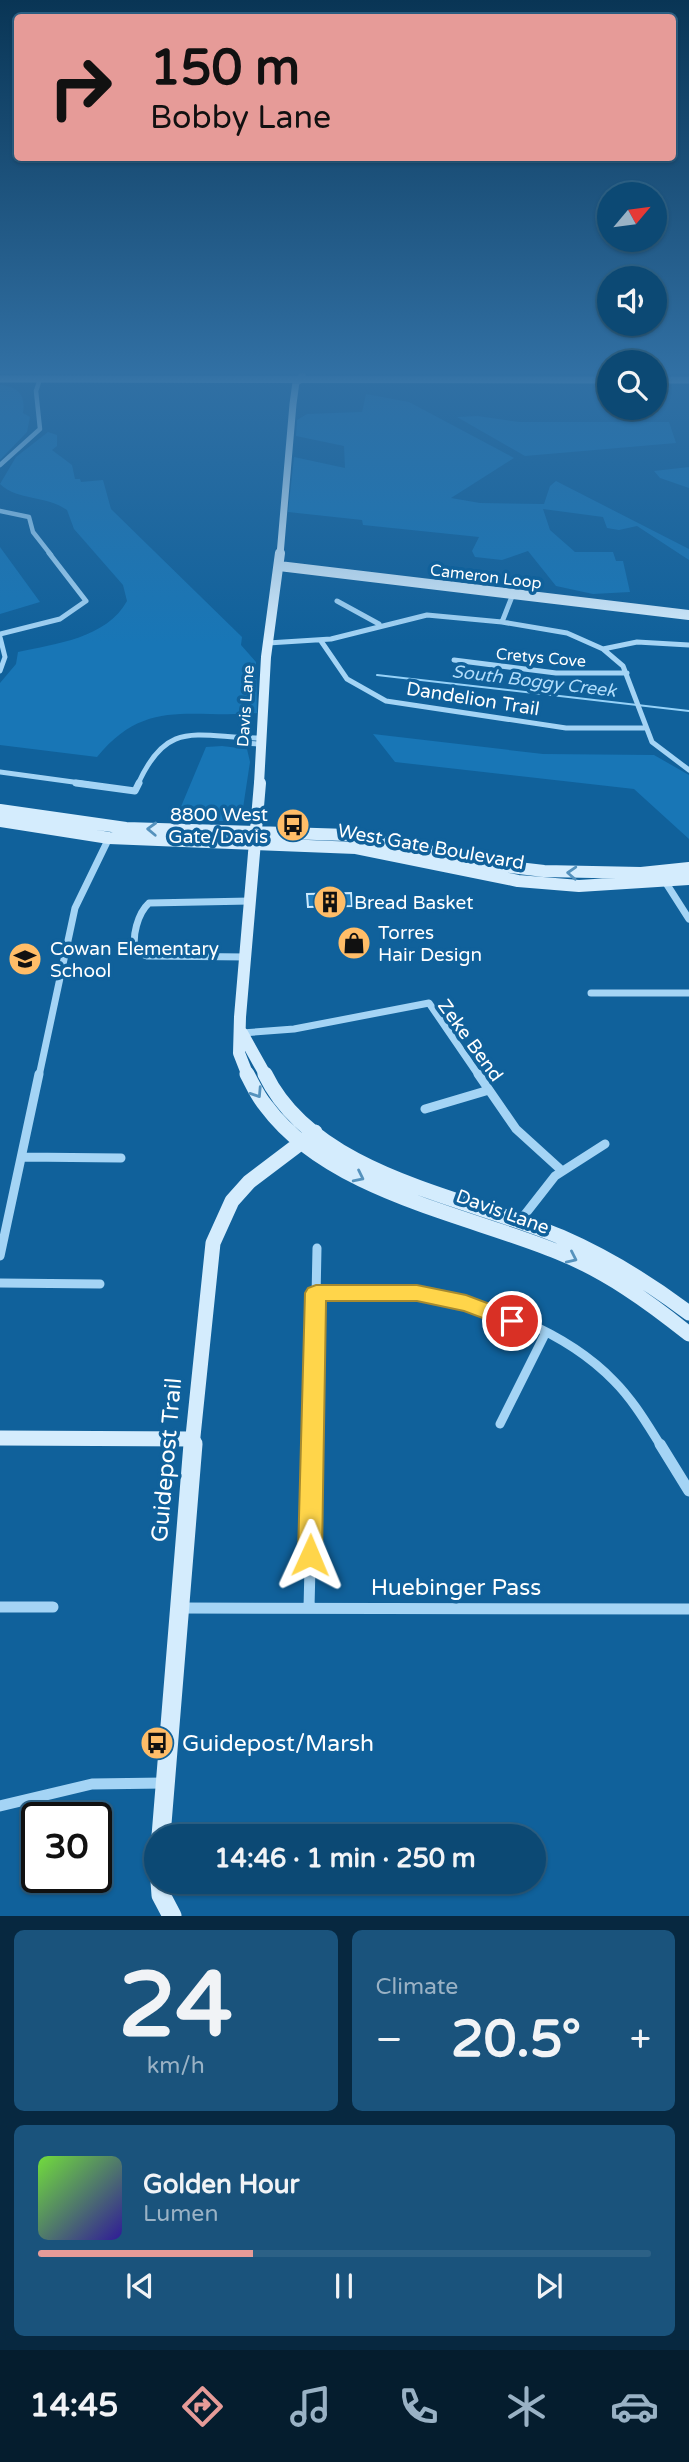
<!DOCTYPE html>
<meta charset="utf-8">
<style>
:root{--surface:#0c4974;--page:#1a537c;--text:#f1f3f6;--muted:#9ab2c5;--line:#2c6186;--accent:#e69b98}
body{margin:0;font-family:"Varela Round",sans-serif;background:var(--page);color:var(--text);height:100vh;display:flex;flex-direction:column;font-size:26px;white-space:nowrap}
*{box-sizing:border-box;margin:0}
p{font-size:23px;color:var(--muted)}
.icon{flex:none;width:38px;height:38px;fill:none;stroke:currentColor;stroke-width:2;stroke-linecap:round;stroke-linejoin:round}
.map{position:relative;height:1916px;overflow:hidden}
.panel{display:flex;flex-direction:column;gap:14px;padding:14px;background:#072840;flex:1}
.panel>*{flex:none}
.top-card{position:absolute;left:14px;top:14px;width:662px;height:147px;border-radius:7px;box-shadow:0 2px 5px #0004,0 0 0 2px var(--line);background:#e69b98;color:#111;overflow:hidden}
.needle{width:46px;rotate:61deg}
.tools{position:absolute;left:597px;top:182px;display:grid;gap:14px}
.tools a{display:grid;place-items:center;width:70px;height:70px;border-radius:50%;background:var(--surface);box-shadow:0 2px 5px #0004,0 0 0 2px var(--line);font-size:35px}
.speed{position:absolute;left:21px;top:1802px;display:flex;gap:14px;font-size:35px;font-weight:700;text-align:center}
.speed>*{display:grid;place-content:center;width:91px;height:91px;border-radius:50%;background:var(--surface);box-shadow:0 2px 5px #0004,0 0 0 2px var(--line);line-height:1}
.speed .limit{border:4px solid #111;border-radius:10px;background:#fff;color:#111}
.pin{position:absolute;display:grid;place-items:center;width:60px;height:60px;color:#fff;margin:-30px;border:4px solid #fff;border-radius:50%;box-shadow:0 2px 7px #0007}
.me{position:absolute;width:77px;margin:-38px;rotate:1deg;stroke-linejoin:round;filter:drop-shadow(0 0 5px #0008)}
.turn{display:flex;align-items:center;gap:24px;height:147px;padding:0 21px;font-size:32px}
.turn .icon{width:91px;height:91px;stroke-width:2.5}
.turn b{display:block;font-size:49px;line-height:60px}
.big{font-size:52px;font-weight:800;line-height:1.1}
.panel .widget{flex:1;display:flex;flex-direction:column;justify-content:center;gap:10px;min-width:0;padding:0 24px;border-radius:10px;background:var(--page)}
.panel .dial{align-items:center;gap:0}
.dial b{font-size:91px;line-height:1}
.song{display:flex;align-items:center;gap:21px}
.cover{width:84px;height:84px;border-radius:10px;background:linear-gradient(135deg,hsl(100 70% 55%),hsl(250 70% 35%))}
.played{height:7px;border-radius:4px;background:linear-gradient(90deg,var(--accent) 35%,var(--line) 35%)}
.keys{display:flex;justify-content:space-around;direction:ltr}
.heat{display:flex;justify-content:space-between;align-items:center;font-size:38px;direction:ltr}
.panel .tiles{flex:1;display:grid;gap:14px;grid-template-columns:1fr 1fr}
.widget:last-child{grid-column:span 2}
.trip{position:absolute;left:144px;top:1824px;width:402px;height:70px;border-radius:35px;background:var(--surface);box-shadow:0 2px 5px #0004,0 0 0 2px var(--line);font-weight:800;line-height:70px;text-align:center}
.menu{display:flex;height:112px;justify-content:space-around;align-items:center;background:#051d2e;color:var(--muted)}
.menu .icon{width:49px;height:49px}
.menu .current{color:var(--accent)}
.menu b{font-size:32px;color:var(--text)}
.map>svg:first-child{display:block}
</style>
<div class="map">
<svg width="689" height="1916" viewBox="0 0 689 1916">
<rect width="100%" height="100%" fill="#10619b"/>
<path fill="#1876b6" d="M0 385C18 387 26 394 23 413L30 417 27 432 0 460Z
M366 394 409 402 514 458 451 498 480 503 544 504 550 486 556 481 689 549V560L637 526 619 530 607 528 603 517 543 509 550 530 575 552H613L616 561H623L630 592 593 594 556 586 528 551 502 560 475 557 472 551 479 537 363 525 362 520 288 512 294 457 345 468 344 446 296 436 297 420 307 414 362 412Z
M478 416 519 422H669L676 443 525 456 457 417Z
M48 432 57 435V446L52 450 72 465 75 479H80L81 482 103 480 111 509 242 637 241 645 256 662 257 713C190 719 146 697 97 757L0 745V683L16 664 18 652C55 644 107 638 127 601L123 585 74 529 67 510C46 495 18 501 0 484L16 457Z
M689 467V488L660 478 654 471Z
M0 547 40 602 0 614Z
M373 734 543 754 654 755 689 775V839L634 789 395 762Z
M222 746 247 749 250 762 241 821H175L206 747Z"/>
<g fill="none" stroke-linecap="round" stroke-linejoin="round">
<path stroke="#96d2f8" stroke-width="2" d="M377 675 689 711"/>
</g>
<path fill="#1e7bbb" stroke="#cceafe" stroke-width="2" d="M351 893 352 906 308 907 307 894Z"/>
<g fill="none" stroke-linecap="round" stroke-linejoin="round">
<path stroke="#a4d4f5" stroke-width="4.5" d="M0 465 40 429 36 391 39 382
M0 511 29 517 33 532 51 555"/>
<path stroke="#a4d4f5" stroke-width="5" d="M337 601 379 624
M502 622 513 594
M0 634 60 619 86 601 49 553
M0 637 5 657 0 671
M321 641 347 679 386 701 566 728H645
M268 643 331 639 427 615 502 622 567 633 603 649 623 666 652 742 689 770
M603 649 637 642 689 645
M454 660 556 673H627
M239 743 260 744
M0 772 88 784
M138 784C168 717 198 738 260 738"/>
<path stroke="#a4d4f5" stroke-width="7" d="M76 783 135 791 139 783
M666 883 689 919
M247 957 147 956 136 952C131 937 138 913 149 903L250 901
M591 993H689
M242 1033 294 1029 429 1003 479 1076
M39 1076 75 908 109 838"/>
<path stroke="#a4d4f5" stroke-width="9" d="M478 1074 516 1129 560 1169
M425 1109 489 1090
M22 1157 121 1158
M519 1222 555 1176 605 1144
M0 1256 39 1074
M0 1283 100 1284
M316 1293C350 1293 384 1290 417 1293 484 1299 567 1332 614 1381 633 1400 647 1424 661 1446
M500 1424 545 1334
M313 1446 317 1248"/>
<path stroke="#a4d4f5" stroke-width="11" d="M660 1444 689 1491
M0 1607H53
M181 1608 689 1609
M309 1608 313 1444
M0 1806 92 1784 164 1783"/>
<path stroke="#d4ecfd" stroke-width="7" d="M0 379 609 380
M654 380H689
M280 555 293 404 296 382 302 379V374"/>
<path stroke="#d4ecfd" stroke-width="10" d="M279 566 689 615
M259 784 266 657 280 553"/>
<path stroke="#d4ecfd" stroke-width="12" d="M0 810 126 828 348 835 501 866 544 871 641 873 689 868
M0 821 109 838 356 848 518 881 579 886 689 879
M242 1033 266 1076
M248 1076 239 1053 240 1017 260 783"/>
<path stroke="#d4ecfd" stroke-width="15" d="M247 1074C253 1085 258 1097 266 1106 329 1191 465 1214 558 1252 606 1271 649 1302 689 1334
M265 1074C314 1176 467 1197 561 1237 607 1257 649 1283 689 1313
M0 1438 193 1439
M192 1446 213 1243 232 1201 249 1182 315 1132"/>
<path stroke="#d4ecfd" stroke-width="19" d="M161 1836 193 1444
M160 1881 161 1895 172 1916"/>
</g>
<defs><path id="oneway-chevron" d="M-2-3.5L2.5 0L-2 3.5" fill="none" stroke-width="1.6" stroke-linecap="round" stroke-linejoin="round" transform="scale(1.75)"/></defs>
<g stroke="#5592bd">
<use href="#oneway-chevron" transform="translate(152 829) rotate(-178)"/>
<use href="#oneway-chevron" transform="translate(572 873) rotate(-177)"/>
<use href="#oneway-chevron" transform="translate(257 1093) rotate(57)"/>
<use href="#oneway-chevron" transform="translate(359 1177) rotate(26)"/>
<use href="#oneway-chevron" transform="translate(572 1258) rotate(25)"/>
</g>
<linearGradient id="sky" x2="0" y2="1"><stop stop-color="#093555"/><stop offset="0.58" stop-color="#3170a4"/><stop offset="1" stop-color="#3170a4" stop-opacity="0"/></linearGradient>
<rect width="689" height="642" fill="url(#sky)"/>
<path fill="#ffd54a" stroke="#a68a30" stroke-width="2" d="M316 1285H417L466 1295 519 1315 522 1321 519 1327 512 1329 464 1311 417 1301H326L322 1555 318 1563 310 1566 302 1563 298 1555 305 1293 308 1288Z"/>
<defs>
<symbol id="bus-disc" viewBox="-11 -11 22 22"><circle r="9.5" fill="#ffbd68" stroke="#10619b"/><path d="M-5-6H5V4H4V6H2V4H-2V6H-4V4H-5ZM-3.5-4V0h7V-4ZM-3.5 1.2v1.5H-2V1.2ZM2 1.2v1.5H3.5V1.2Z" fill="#111"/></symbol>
<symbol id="building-disc" viewBox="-11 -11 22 22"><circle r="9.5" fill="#ffbd68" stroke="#10619b"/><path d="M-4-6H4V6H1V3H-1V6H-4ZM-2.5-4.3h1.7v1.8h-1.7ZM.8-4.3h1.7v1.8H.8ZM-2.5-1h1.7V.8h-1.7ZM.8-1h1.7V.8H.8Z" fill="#111"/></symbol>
<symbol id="shop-disc" viewBox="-11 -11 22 22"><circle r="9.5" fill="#ffbd68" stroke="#10619b"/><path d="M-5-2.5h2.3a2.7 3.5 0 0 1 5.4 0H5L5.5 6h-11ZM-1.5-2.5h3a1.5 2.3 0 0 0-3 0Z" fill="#111"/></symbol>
<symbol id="school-disc" viewBox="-11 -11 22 22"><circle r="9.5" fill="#ffbd68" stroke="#10619b"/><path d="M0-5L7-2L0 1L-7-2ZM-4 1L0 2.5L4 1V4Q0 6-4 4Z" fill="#111"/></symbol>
</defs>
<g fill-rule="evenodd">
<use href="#bus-disc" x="274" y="806" width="38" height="38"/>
<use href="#building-disc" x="311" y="883" width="38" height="38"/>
<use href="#shop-disc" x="335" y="924" width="38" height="38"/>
<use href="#school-disc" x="6" y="940" width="38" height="38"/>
<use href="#bus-disc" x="138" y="1724" width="38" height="38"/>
</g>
<g text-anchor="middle" stroke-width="7" stroke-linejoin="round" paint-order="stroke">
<g font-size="16" fill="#fff" stroke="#10619b">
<text transform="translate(486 576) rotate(7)" y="6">Cameron Loop</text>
<text transform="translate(541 657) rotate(5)" y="6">Cretys Cove</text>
<text transform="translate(245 706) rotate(-86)" y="6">Davis Lane</text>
</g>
<g font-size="18" font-style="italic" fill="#b0ddfb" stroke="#10619b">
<text transform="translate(534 681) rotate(7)" y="6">South Boggy Creek</text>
</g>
<g font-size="19" fill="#fff" stroke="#10619b">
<text transform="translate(473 698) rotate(9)" y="7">Dandelion Trail</text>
<text transform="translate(431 846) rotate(10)" y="7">West Gate Boulevard</text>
<text transform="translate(471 1040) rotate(54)" y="7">Zeke Bend</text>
<text transform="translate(503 1211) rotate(20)" y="7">Davis Lane</text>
</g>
<g font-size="19" fill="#fff" stroke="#10619b" text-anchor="start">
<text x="268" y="821" text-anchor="end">8800 West<tspan x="268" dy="22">Gate/Davis</tspan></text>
<text x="354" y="909">Bread Basket</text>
<text x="378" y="939">Torres<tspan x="378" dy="22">Hair Design</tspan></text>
<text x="50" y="955">Cowan Elementary<tspan x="50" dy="22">School</tspan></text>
</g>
<g font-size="23" fill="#fff" stroke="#10619b">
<text transform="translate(166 1460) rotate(-85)" y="8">Guidepost Trail</text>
<text x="456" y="1595">Huebinger Pass</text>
</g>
<g font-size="23" fill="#fff" stroke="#10619b" text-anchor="start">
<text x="182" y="1751">Guidepost/Marsh</text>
</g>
</g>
</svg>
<div class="tools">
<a><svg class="needle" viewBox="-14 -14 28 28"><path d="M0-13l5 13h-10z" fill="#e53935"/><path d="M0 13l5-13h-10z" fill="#9ab2c5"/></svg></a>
<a><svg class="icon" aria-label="sound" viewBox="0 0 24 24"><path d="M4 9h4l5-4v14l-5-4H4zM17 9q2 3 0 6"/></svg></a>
<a><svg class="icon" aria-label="search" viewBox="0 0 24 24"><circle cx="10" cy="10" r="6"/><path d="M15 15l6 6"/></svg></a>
</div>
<div class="speed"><div class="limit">30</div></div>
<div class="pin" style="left:512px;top:1321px;background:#d93025"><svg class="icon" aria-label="arrive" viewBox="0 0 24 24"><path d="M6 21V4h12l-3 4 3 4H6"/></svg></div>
<svg class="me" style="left:310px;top:1555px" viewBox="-20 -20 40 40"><path d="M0-17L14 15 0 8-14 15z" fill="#ffd54a" stroke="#fff" stroke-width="4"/></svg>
<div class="trip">14:46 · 1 min · 250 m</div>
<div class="top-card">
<div class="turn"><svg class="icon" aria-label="right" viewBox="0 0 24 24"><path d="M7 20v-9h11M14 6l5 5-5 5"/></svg><div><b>150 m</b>Bobby Lane</div></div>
</div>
</div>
<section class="panel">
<div class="tiles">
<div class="widget dial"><b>24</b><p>km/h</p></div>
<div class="widget"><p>Climate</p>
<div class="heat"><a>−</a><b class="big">20.5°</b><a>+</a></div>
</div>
<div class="widget">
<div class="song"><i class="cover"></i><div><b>Golden Hour</b><p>Lumen</p></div></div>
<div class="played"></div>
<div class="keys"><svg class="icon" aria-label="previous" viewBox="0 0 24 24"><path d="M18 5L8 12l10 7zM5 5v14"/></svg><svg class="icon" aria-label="pause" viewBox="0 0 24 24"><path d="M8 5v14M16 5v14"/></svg><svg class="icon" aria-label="next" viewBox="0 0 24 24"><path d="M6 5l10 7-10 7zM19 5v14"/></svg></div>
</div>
</div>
</section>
<nav class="menu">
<b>14:45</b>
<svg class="icon current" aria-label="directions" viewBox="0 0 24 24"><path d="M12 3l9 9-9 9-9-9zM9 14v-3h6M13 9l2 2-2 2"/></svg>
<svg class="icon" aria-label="music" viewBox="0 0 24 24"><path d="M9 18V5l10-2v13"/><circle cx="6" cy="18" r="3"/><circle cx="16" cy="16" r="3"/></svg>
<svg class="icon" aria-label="phone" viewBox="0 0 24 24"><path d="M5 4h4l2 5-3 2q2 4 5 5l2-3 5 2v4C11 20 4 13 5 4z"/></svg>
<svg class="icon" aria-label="climate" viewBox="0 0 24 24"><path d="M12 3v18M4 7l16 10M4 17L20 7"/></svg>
<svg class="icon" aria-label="car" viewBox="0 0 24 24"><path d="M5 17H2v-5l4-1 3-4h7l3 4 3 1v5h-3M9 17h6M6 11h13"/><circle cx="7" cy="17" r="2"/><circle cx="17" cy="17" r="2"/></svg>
</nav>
